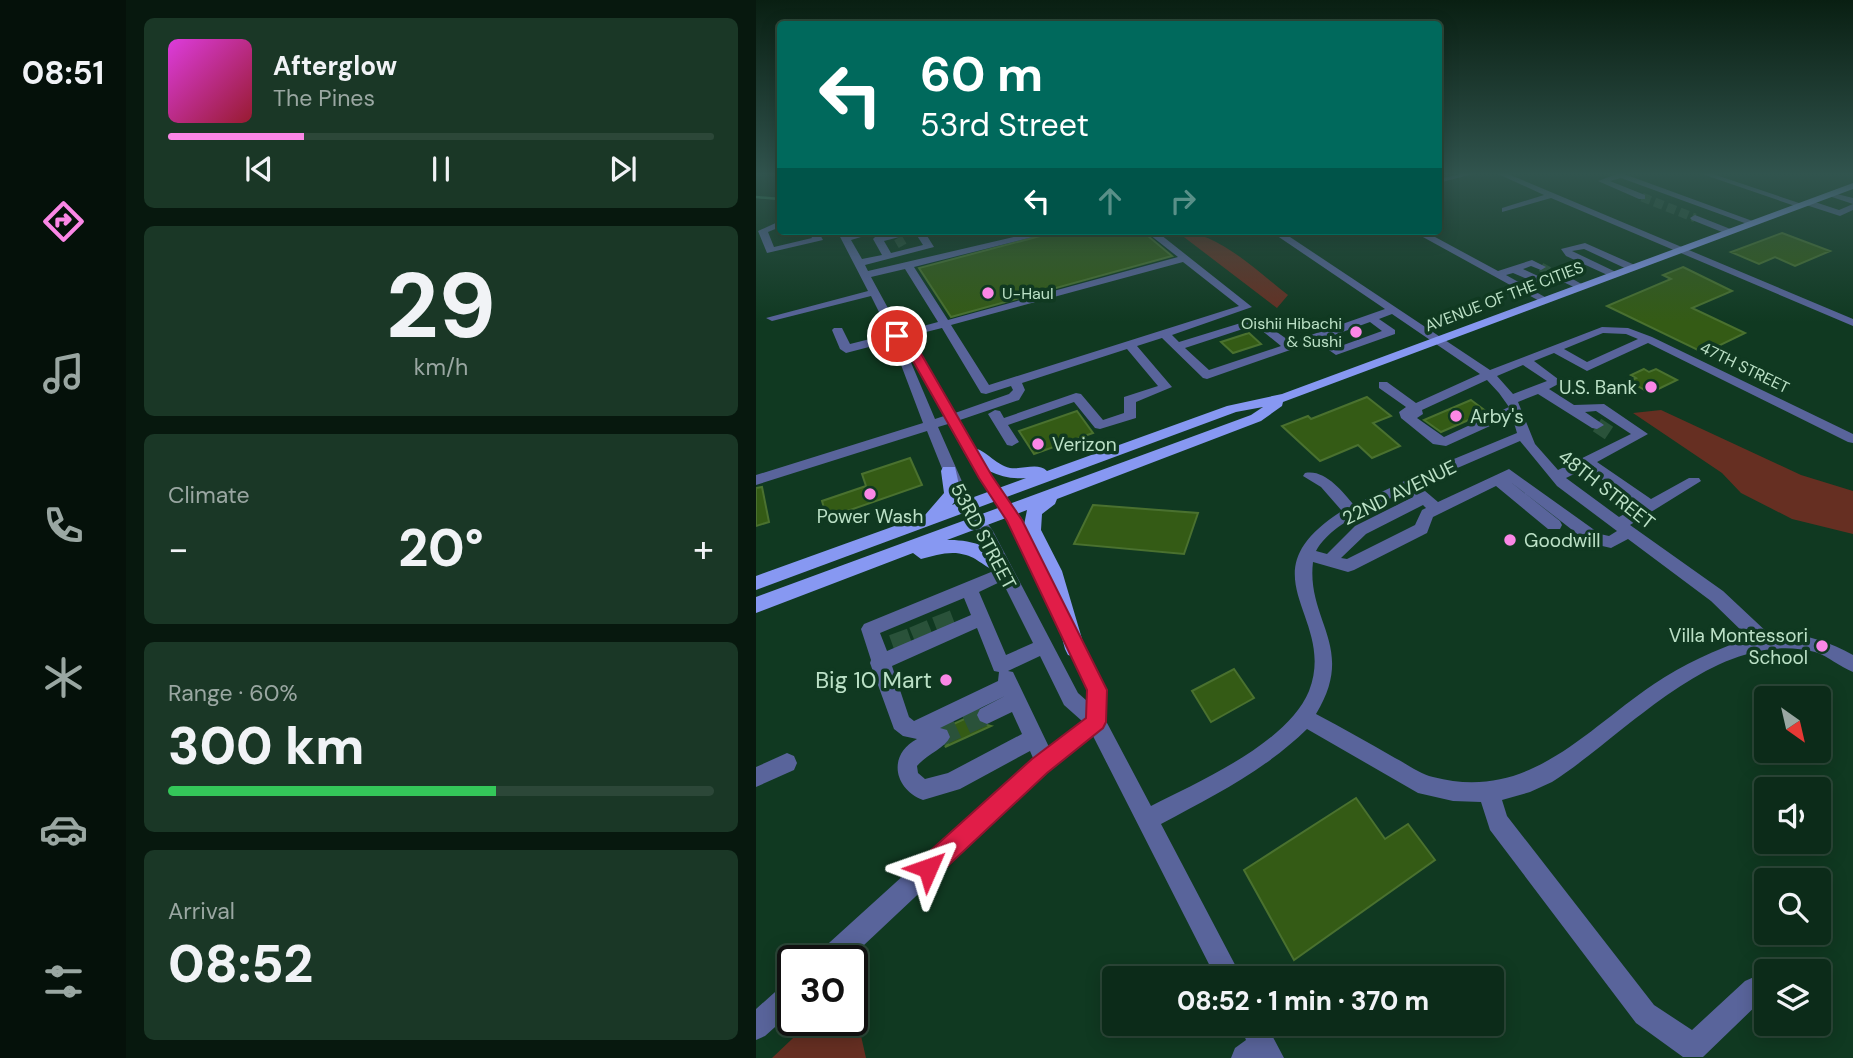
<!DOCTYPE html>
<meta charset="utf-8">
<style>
:root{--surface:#0c2b19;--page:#1a3726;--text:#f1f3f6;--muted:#9aa7a2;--line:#2c4738;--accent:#fb87e6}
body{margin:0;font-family:"DM Sans",sans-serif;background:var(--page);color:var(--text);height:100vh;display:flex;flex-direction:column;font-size:26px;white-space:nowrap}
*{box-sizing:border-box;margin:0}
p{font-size:23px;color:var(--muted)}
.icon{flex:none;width:38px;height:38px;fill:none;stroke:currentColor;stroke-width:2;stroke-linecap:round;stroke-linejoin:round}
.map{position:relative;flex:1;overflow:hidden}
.drawer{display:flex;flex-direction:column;gap:18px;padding:18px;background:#07180e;width:630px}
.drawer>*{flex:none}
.banner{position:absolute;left:21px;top:21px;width:665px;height:214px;border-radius:7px;box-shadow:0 4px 18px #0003,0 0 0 2px var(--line);background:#00695c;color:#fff;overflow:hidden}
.needle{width:46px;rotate:146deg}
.buttons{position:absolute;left:998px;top:686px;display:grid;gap:14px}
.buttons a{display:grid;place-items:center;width:77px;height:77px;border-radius:7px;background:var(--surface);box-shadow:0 4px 18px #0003,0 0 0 2px var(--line);font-size:35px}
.speed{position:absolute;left:21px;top:945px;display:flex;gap:14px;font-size:35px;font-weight:700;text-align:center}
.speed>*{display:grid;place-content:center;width:91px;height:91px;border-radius:50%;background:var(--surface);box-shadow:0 4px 18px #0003,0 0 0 2px var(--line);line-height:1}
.speed .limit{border:4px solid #111;border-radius:10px;background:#fff;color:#111}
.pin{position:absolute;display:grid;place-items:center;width:60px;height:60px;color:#fff;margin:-30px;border:4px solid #fff;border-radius:50%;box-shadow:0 2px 7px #0007}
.me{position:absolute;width:77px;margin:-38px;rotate:47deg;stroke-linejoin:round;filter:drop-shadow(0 0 5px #0008)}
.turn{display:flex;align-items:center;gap:24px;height:147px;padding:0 28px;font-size:32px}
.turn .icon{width:91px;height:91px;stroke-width:2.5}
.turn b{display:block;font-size:49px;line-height:60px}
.lanes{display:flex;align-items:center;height:66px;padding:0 28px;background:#0003;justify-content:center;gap:35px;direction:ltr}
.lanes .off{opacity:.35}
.big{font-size:52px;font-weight:800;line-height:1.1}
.drawer .widget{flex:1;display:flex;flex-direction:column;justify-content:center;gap:10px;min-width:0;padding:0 24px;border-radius:10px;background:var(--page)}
.drawer .dial{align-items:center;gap:0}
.dial b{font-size:91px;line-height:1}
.song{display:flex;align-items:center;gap:21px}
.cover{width:84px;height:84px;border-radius:10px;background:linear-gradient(135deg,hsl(300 70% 55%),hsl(350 70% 35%))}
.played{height:7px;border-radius:4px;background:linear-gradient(90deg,var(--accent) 25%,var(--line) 25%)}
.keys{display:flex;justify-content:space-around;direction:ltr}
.heat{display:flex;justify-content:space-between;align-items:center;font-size:38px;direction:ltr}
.charge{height:10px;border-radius:5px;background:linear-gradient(90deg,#34c759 60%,var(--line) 0)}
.trip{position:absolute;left:346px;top:966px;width:402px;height:70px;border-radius:7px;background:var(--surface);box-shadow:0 4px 18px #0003,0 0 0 2px var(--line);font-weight:800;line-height:70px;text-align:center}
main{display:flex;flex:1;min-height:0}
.tabs{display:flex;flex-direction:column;width:126px;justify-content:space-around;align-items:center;background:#05110a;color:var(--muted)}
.tabs .icon{width:49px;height:49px}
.tabs .on{color:var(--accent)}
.tabs b{font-size:32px;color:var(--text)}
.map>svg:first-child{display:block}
</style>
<main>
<nav class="tabs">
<b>08:51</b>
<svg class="icon on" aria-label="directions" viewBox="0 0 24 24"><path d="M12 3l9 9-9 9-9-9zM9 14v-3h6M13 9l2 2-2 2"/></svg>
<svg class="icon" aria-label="music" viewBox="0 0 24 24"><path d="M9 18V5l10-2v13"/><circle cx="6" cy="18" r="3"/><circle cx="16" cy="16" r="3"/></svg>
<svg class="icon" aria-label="phone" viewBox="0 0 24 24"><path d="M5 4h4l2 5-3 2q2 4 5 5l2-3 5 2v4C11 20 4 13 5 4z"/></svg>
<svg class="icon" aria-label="climate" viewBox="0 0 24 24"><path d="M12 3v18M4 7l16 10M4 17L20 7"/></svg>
<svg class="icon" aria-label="car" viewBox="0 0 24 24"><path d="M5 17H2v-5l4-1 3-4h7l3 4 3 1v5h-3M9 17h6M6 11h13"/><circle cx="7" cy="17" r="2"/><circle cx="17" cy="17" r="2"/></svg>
<svg class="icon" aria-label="filters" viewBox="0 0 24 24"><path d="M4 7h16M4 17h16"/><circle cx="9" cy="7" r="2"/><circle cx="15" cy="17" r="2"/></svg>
</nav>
<section class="drawer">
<div class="widget">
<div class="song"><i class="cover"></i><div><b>Afterglow</b><p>The Pines</p></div></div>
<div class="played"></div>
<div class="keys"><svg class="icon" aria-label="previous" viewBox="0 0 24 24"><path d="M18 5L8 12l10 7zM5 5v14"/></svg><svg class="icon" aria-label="pause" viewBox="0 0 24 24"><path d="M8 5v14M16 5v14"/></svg><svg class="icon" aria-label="next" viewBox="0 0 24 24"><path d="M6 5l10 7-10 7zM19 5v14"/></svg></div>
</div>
<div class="widget dial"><b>29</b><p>km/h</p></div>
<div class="widget"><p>Climate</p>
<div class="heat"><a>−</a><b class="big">20°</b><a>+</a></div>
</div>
<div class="widget"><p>Range · 60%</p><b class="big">300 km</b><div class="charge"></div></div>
<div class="widget"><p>Arrival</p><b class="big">08:52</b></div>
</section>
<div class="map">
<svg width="1097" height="1058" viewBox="0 0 1097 1058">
<rect width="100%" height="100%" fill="#103921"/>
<path fill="#662f22" d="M420 231C462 231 499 270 532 295L521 308Z
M905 410 1045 475 1097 491V534L1036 519 985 493 966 473 877 413Z
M96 996 110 1058H16L56 1020H96Z"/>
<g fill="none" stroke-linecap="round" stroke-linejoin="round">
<path stroke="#38875f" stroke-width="2.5" d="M0 197 24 199"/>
</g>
<path fill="#345b15" stroke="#4a712f" stroke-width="2" d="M303 231H335L339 235 354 231H386L416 256 195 317 163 268Z
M1026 233 1074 251 1039 266 1019 257 1003 264 975 252Z
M927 267 976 291 936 308 989 333 948 353 851 306 915 279 907 275Z
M493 333 505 344 477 353 465 342Z
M888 369 893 372 900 369 921 380 894 393 873 381 880 378 875 375Z
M611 397 635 416 617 423 644 446 616 458 602 445 564 461 526 426 552 416 555 419Z
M715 400 731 412 685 432 668 420Z
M321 411 337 433 278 454 263 431Z
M154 458 166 485 71 518 66 501 110 486 106 474Z
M6 487 13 522 0 526V488Z
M337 505 442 513 428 554 318 544Z
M478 669 498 698 455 722 436 691Z
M219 714 223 723 235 726 189 747 196 738 191 727Z
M600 798 629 839 652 824 679 860 538 960 488 870Z"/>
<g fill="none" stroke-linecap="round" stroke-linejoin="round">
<path stroke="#2a523a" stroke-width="9" stroke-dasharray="9 4.5" stroke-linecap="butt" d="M886 197 939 218
M142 238 148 248
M785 267 796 273"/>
<path stroke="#2a523a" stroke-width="15" stroke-dasharray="15 7" stroke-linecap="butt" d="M841 425 853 433"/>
<path stroke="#2a523a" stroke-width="19" stroke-dasharray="19 10" stroke-linecap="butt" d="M185 614 190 627
M162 624 167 636
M142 632 147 646
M184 737 231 715"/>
<path fill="#59649b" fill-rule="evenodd" d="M705 174H717L682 183V179Z
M742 174H752L1097 319V326L795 198 746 212V208L788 195Z
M861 174H868L1002 223 994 225 865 178 854 181 889 195V199H883L842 181Z
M946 174H957L1049 205 1042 207Z
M1073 192 1097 198V204L1073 196Z
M1053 200 1083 210 1097 204V210L1084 216 1050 205 1049 203Z
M939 215 977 230 979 232 971 234 936 220 934 218Z
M24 221V227L12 232 18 247 56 238 52 231H62L67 240 11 253 2 231Z
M81 231H91L93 235 125 231 95 240 106 259 126 255 117 239 119 237 144 231 149 234 147 236 128 241 135 253 167 245 158 231H168L178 247 109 265 112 271 283 231H300L158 267 192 320 422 257 389 231H400L496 307 416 335 423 342 501 318 535 342 629 309 514 231H525L734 370 846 327 872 328 896 337 1097 434V443L1092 442 892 343 831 371 798 353 778 361 806 382 793 389 818 405 848 404 892 434 841 462 895 499 933 478H943L945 481 874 525 967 591 1014 635C1044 632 1071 640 1097 655V672C1084 667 1072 656 1059 652 961 627 870 735 796 782L774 792 746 800 751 816 898 1005 936 1030 989 981 998 977 1007 981 1010 987 1007 999 947 1057H927L880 1023 734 830 725 802 697 801 662 793 551 729C508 771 457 796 405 824L486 978H460L337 736 291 773 91 961H60L63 952 277 758 274 751 204 789 167 800C138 789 131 755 161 739L147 736 138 729 114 663 115 660 105 629 108 624 240 570 222 533 197 496 171 431 0 485V475L167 423 136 341 90 353 84 349 76 330 78 328H86L94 344 134 334 115 296 16 321 10 318 112 291ZM427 262 483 306 233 385 195 325ZM149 269 182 322 145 332 115 277ZM636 314 724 374 660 403 631 382H623V388L650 407 643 412 645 418 677 444 690 446 756 416 761 433 676 468 598 505C586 491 569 469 549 473L547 476 565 487 586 511C485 575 582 616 553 691 532 743 442 782 395 806L350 721 351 690 307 605 293 572 267 520 236 476 204 420 263 400 269 390 266 383 371 349 402 386 368 397V413L347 420 325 394 320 393 248 418 244 411 239 410 232 414 251 445 256 446 263 442 252 425 318 402 339 428 344 429 380 418V402L416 387 381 346 406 338 447 378 451 379 560 341 580 355 639 334V330L623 319ZM614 322 626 331 582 347 570 338ZM499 325 525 346 453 370 429 348ZM186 328 225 393 230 394 255 386 257 390 253 394 199 413 160 345 150 337ZM847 333 870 334 882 339 831 362 808 349ZM148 346 149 347 188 416 179 419ZM767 365 791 381 757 394 741 376ZM731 380 743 393 753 407 688 437 661 418 667 414 666 410ZM782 394 836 428 841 429 848 425 829 412 840 411 875 434 802 470 779 444 762 402ZM192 424 223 478 252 522 331 690V701L322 693 237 531 212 495 182 427ZM764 441 801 486 861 531 853 536 844 534 753 469 682 502 662 485ZM830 468 883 506 863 517 810 478ZM752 480 833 543 855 548 872 539 955 601 993 638C959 650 928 664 898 684 827 732 772 802 677 777 664 774 651 764 639 758 613 743 587 728 560 714 601 647 550 621 557 562L592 572 598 570 671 533 677 517 740 486 792 529H804L806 525 804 521ZM650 491 657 497 599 526 571 554 560 551C575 523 623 504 650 491ZM667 505 670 508 666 510 659 525 591 559 585 558 610 534ZM246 581 277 643 250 655 223 592ZM208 598 215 615 131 651 124 633ZM221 628 238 671 243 672 242 681 158 721 153 717 136 666ZM284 656 308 705 326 721 293 747 257 672 252 671ZM249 696 224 709 221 715 224 721 231 724 256 712 266 734 192 773 169 779 162 773 161 766C170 755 189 748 194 737L191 730 184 728Z
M656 231H668L742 271 776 260 790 267 785 270 775 266 767 269 782 276 804 272 831 287 822 289 799 278 781 283 757 273 750 275 796 301 787 303Z
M829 243 881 266 882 268 873 270 828 249 816 251 862 273 863 275 858 278 810 256 805 249Z
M31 753 38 756 41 763 38 770 0 787V767Z
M37 980V1011L9 1036 0 1040V1009L28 984Z
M483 1024H510L528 1058H475L479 1048 490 1040Z"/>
<path fill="#8798f2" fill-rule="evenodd" d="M1097 183V189L527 402 526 406 505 421 301 499 299 504 286 514 285 530 306 571 329 649 326 655 319 657 312 655 309 649 288 571 267 530 271 510 191 540C212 539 243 547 254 566L252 571C236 576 225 559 210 555 195 550 180 555 165 559L157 553 0 613V597L495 415 507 407 480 412 0 590V576L169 515 188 493 185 471 187 467H199L205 494 196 505 270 478C245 480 227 470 209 454L207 451 209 448C225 443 238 465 254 468 266 470 282 462 291 471L471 406 526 394Z"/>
</g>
<linearGradient id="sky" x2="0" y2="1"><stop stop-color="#091f12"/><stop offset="0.54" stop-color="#31544e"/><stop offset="1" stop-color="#31544e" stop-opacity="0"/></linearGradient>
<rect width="1097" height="322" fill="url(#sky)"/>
<path fill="#e11d48" stroke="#92132f" stroke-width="2" d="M141 333 160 345 236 476 266 520 351 690 350 722 347 728 291 773 180 877 172 880 164 877 161 868 164 860 276 759 330 718 331 690 251 521 223 478 149 347 135 336Z"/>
<g fill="#fb87e6" stroke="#103921" stroke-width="2.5">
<circle cx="232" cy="293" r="7"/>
<circle cx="600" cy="332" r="7"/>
<circle cx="895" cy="387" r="7"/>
<circle cx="700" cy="416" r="7"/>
<circle cx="282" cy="444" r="7"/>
<circle cx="114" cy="494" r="7"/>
<circle cx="754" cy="540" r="7"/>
<circle cx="1066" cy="646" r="7"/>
<circle cx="190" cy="680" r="7"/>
</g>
<g text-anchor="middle" stroke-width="7" stroke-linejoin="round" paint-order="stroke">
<g font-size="16" fill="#bce1c7" stroke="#103921" text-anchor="start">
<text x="246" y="299">U-Haul</text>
<text x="586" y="329" text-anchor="end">Oishii Hibachi<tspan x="586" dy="18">&amp; Sushi</tspan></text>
</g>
<g font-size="16" fill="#bce1c7" stroke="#103921">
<text transform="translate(748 296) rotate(-21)" y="6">AVENUE OF THE CITIES</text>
<text transform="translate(989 367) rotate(26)" y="6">47TH STREET</text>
</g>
<g font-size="19" fill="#bce1c7" stroke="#103921" text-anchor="start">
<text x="881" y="394" text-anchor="end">U.S. Bank</text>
<text x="714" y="423">Arby's</text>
<text x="296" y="451">Verizon</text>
<text x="114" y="523" text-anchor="middle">Power Wash</text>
<text x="768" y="547">Goodwill</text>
<text x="1052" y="642" text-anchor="end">Villa Montessori<tspan x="1052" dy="22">School</tspan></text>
</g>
<g font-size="19" fill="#bce1c7" stroke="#103921">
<text transform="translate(851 489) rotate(38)" y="7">48TH STREET</text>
<text transform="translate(643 492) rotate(-26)" y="7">22ND AVENUE</text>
<text transform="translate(228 536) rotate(62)" y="7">53RD STREET</text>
</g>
<g font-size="23" fill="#bce1c7" stroke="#103921" text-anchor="end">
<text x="176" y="688">Big 10 Mart</text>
</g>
</g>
</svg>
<div class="buttons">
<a><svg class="needle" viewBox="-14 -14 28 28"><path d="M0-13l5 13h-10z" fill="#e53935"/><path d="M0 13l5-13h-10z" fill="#9aa7a2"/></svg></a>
<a><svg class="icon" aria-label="sound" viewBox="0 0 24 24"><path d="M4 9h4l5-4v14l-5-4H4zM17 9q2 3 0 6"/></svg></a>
<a><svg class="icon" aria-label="search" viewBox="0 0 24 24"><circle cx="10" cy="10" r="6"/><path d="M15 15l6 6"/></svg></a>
<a><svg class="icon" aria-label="layers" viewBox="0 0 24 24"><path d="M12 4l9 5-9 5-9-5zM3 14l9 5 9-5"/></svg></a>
</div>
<div class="speed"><div class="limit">30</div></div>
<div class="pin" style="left:141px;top:336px;background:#d93025"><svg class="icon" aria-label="arrive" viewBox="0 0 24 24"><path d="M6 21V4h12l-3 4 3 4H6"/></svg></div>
<svg class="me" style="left:172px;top:868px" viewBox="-20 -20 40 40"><path d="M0-17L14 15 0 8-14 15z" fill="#e11d48" stroke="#fff" stroke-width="4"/></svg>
<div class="trip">08:52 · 1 min · 370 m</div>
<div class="banner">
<div class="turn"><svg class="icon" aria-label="left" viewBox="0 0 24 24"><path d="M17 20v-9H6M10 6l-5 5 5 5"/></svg><div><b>60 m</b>53rd Street</div></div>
<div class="lanes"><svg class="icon" aria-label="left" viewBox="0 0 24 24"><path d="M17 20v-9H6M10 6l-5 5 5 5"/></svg><svg class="icon off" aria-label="ahead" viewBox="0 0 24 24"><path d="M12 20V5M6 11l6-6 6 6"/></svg><svg class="icon off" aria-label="right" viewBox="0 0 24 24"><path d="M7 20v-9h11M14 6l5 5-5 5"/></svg></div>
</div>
</div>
</main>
